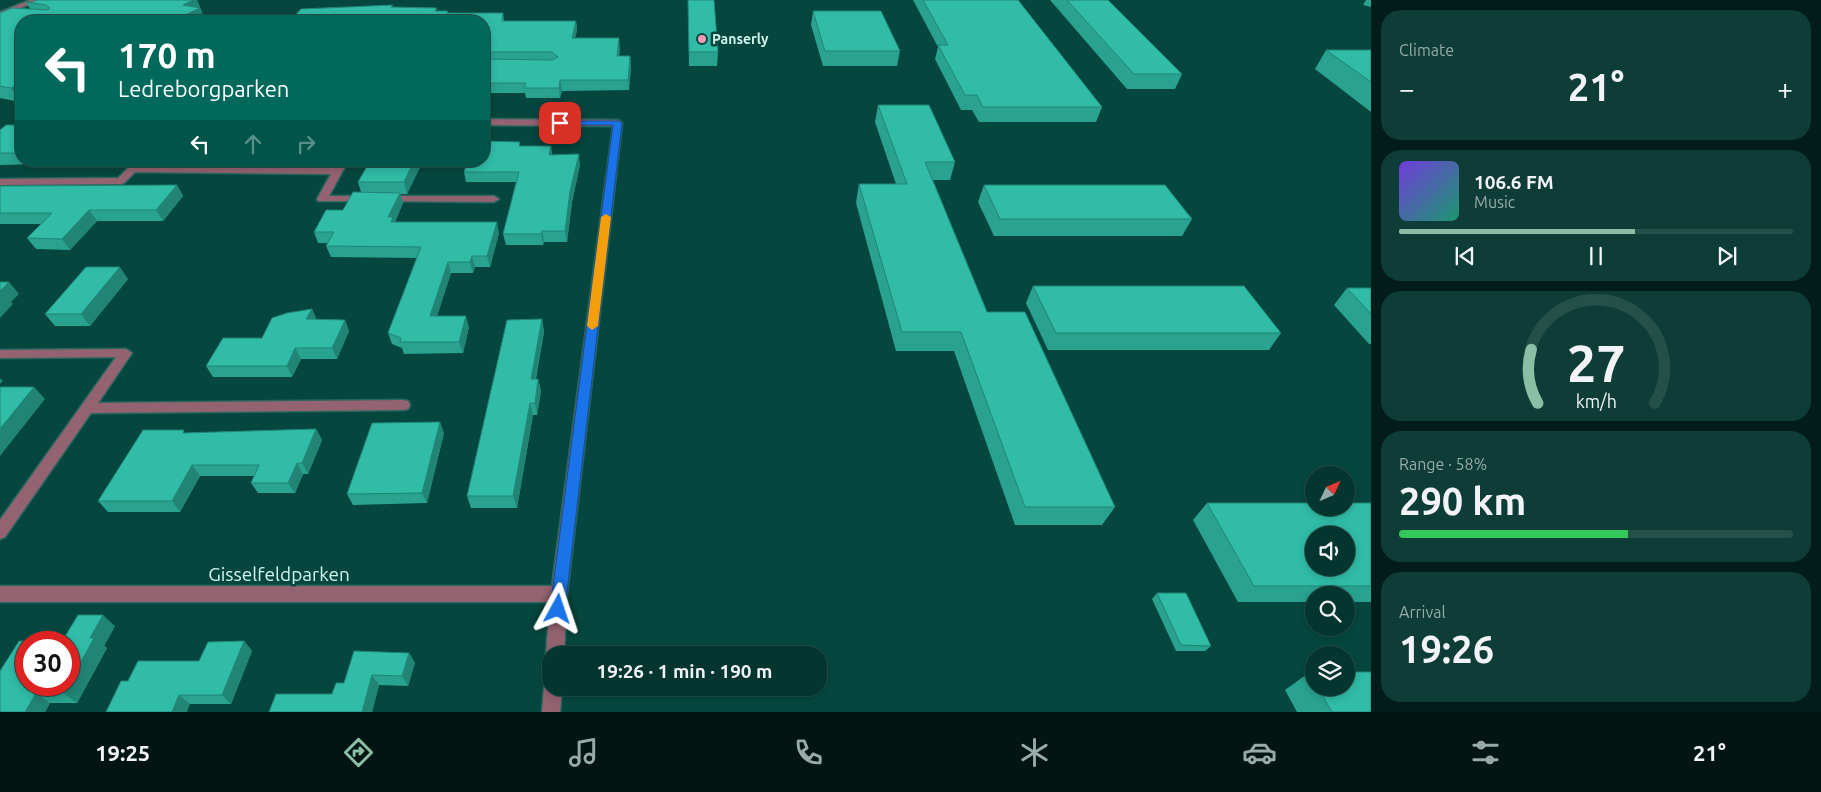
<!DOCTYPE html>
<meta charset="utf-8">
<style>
:root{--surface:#04352e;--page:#0d3d36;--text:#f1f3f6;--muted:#97abaa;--line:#25504a;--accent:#8abfa5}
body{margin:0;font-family:Ubuntu,sans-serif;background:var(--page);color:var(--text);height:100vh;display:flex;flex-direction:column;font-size:19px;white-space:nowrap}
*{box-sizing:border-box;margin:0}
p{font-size:16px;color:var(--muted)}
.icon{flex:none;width:28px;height:28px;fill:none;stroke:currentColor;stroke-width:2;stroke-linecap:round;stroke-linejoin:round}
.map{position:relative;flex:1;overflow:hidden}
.panel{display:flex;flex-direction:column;gap:10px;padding:10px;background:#021d19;width:450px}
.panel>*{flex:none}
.top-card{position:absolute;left:15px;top:15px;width:475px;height:152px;border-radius:20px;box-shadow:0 2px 8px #0003,0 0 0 1px var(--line);background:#00695c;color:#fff;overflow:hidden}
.needle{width:32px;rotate:46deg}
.controls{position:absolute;left:1305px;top:466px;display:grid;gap:10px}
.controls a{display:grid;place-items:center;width:50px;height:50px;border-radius:50%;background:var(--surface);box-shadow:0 2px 8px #0003,0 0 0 1px var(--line);font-size:25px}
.speed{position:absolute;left:15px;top:631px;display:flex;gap:10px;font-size:25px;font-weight:700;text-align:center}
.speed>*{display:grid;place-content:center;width:65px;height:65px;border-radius:50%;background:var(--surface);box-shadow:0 2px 8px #0003,0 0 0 1px var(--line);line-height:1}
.speed .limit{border:8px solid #d22;background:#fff;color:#111}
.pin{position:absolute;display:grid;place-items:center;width:42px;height:42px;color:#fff;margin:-21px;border-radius:10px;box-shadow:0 2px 8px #0006}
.me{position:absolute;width:55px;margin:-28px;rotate:5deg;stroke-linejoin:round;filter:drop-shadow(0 0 4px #0008)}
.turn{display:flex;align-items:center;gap:18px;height:105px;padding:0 20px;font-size:22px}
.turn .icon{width:65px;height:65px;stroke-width:2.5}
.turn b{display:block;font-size:35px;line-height:42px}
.lanes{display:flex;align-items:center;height:48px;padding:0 20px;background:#0003;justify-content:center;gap:25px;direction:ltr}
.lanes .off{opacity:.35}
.big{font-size:38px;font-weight:700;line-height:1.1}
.panel .tile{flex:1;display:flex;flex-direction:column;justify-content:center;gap:8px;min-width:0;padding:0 18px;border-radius:20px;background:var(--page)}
.panel .dial{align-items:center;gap:0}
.dial svg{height:130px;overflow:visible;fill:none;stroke:var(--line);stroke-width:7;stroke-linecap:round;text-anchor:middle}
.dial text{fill:var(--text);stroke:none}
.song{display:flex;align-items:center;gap:15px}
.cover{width:60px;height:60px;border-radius:8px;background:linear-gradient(135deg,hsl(260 70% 55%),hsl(160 70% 35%))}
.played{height:5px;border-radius:2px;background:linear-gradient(90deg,var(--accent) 60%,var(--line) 60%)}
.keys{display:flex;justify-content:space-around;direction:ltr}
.heat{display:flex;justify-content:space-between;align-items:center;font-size:28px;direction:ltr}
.charge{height:8px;border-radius:4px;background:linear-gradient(90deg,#34c759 58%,var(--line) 0)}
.trip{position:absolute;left:542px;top:646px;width:285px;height:50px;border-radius:20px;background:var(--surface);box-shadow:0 2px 8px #0003,0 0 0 1px var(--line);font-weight:700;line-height:50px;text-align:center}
.menu{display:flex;height:80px;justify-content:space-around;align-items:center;background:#021512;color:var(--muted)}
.menu .icon{width:35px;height:35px}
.menu .selected{color:var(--accent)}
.menu b{font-size:22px;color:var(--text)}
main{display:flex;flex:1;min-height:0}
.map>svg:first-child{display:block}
</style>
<main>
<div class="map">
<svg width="1371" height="712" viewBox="0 0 1371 712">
<rect width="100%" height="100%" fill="#05473e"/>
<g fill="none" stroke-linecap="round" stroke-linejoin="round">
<defs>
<path id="minor" d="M30 0H39L0 17V12Z
M484 119 618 120 622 123 567 594 564 655H551V662L546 655 550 602H0V586H552L613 126 484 125Z
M338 161H348L329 196H366L370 197V201H318L317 199 331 174 135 172 124 183 121 184 0 185V179L118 178 129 167 132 166 334 168Z
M386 196H494L499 199 494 202 382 201V197Z
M126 349 132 353 98 403 403 400 408 401 410 405 408 409 403 410 91 413 5 537 0 539V520L116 357 0 358V350Z
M551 680V688H562L560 712H542L544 688 547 682Z"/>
</defs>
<use href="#minor" stroke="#2a665d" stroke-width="3"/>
<use href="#minor" fill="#946371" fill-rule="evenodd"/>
</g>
<path fill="#29a290" d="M197 0 205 20 21 21V102H20L0 98V13L30 9 26 2Z
M688 0 718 52 717 66H689Z
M913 0H1018L1102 107 1096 122H979L972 110H961L935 59 938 47Z
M1050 0H1108L1182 74 1175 89H1127Z
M1366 0H1371V7L1363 5Z
M393 7 437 11 449 13H503L504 21H576L577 30 575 38 620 48 619 56H630L631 66 629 90 562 91 560 98H526L525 93H484V21Z
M813 11 900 51 897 66H823L811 25Z
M1326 50H1371V112L1315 69Z
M878 105 955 162 950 180H933L987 312 1115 507 1102 525H1015L954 351H896L856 203 859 184H896L875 122Z
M21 125V161H43L40 164 0 165V130Z
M521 146H551L552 155 580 165 572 202 567 242H544L543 245H506L503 234 516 182H466L464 172Z
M423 161 407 194H400L403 203 395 222 499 233 490 267H475L473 273H451L437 316 469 327 463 353 404 354 402 348 392 344 388 333 417 258 331 257 326 246 328 243H318L314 232 343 210 361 192 358 182Z
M177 185 183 196 163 221H97L70 250 36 249 27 238 41 224H0V186Z
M984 185 1192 219 1182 236H994L978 202Z
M128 279 90 326H55L45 314Z
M1033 286 1281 333 1269 350H1048L1026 303Z
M1347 288H1371V344H1369L1334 305Z
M312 309 316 319 345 320 349 331 337 359H301L292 377H213L206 366 262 338Z
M542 319 544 332 536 379H538L541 391 537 415H533L517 508H471L467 496Z
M316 429 322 440 308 474H303L295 493H258L251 483 254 476H200L180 512H108L98 501 186 433Z
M444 433 427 503 353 505 347 494Z
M1207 503H1371V602H1346V595H1314V602H1238L1193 520Z
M1157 593 1211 646 1205 651H1176L1152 599Z
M115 626 104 646 107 648 77 703H50L45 712H0L54 641Z
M244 641 252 651 231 704H190L128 681 199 661Z
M409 653 415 663 408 686 379 685 372 712H269L332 694 344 683Z
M1310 672H1314V688H1346L1371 712H1297L1285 690Z"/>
<path fill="#228475" d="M193 0H197L205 20 204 21H172L183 5Z
M576 21 577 30 573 47 572 38Z
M619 38 620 48 617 66V56Z
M630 56 631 66 629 90 628 80Z
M560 80 562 91 560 98 559 88Z
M21 83V102H20L11 88Z
M551 146 552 156 549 155Z
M579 154 580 165 572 202 567 242 565 231 570 191Z
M38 161H43L40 164Z
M414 161H423L407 194 404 182Z
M177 185 183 196 163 221 156 210Z
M400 193 403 203 394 222 397 228 388 217Z
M89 210 97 221 70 250 62 239Z
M497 222 499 233 490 267 487 256Z
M542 231 544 242 543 245 541 234Z
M472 256 475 267 473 273 470 262Z
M448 262 451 273 433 328 430 316Z
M120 267 128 279 90 326 81 314Z
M9 282 19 294 11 302 13 304 0 318V291Z
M312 309 317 320 306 319Z
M466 316 469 327 463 353 459 342Z
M542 319 544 332 533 391 531 379Z
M345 320 349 331 337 359 332 348Z
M295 348 301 359 292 377 287 366Z
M0 378 3 381 0 384Z
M538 379 541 391 537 415 535 403Z
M34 387 45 399 0 456V429Z
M530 403 533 415 517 508 513 496Z
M440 422 444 433 427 503 422 493Z
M316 429 322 440 308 474 302 463Z
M297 463 303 474 295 493 288 483Z
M192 465 200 476 180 512 172 501Z
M103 615 115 626 104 646 107 648 77 703 63 693 69 685 90 638Z
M244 641 252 651 231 704 222 695Z
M409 653 415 663 408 686 402 676Z
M372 675 379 685 372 712H362Z
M36 693 50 703 45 712H25Z
M179 695 190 704 187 712H172Z"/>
<path fill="#30bca7" stroke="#228475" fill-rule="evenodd" d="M37 0H193L183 5 200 8 172 21H21V83L11 88 0 86V13L12 8 48 10 50 8 46 5 26 2H33Z
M688 0H714L718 52H689Z
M923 0H1018L1102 107H983L977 95H965L938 45H948Z
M1067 0H1108L1182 74H1134Z
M393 5 391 7 437 8 435 11H448L447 13H503L502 21H576L572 38H619L617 56H630L628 80H560L559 88H524L526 83H484V59L552 60 558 57 552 52H484V21H290L301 9Z
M813 11H881L900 51H825Z
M1326 50H1371V82Z
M878 105H929L955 162H925L987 312H1025L1115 507H1025L961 332H902L859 184H907Z
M6 125H21V153H0V130Z
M484 141 520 142 519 146H551L549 155 579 154 570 191 565 231H542L541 234H503L519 172H464L468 161H484Z
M370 161H414L404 182H358Z
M177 185 156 210H89L62 239 27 238 52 213H0V186Z
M984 185H1165L1192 219H1000Z
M353 192 400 193 388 217H393L391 222H497L487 256H472L470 262H448L430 316H466L459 342H400L401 338 388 333 421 247 326 246 334 232H314L326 210H343Z
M86 267H120L81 314H45Z
M0 282H9L0 291Z
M1033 286H1244L1281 333H1056Z
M1347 288H1371V314Z
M312 309 306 319 345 320 332 348H295L287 366H206L223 338H262L272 318 287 313Z
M542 319 531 379H538L535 403H530L513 496H467L507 320Z
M0 387H34L0 429Z
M440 422 422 493 347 494 372 423Z
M316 429 302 463H297L288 483H251L259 465H192L172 501H98L143 430H184L183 433Z
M1207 503H1314V508H1346V503H1371V586H1254ZM1314 535H1346V568H1314Z
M1157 593H1186L1211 646 1181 645Z
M78 615H103L90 638H94L69 684V642H26V685H68L63 693H36L25 712H0V671L19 641H54L56 638H64Z
M244 641 222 695H179L172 712H106L121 681H128L138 661H199L208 642Z
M354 651 409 653 402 676 372 675 362 712H269L276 694H332L336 683H344Z
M1310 672H1314V680Z
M1346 672H1371V712H1332L1318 688H1346Z"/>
<path fill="#1a73e8" stroke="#114b97" d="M557 121H618L622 123 565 609 563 614 558 616 552 614 550 609 613 125H560L557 124Z"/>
<path fill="#f59e0b" d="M606 214 611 217 598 326 592 330 587 326 601 217Z"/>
<circle fill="#f09ab4" stroke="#05473e" stroke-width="2" cx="702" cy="39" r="5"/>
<g text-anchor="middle" stroke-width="5" stroke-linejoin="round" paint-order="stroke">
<g font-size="14" font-weight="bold" fill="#d0f4ec" stroke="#05473e" text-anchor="start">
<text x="712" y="44">Panserly</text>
</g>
<g font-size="19" fill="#d0f4ec" stroke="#05473e">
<text x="279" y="581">Gisselfeldparken</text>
</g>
</g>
</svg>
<div class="controls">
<a><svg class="needle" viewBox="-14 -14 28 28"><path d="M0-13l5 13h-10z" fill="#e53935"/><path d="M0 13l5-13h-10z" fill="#97abaa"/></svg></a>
<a><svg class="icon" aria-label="sound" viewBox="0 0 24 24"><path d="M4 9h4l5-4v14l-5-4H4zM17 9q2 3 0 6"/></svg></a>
<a><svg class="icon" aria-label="search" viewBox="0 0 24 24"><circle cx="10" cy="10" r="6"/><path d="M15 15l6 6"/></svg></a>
<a><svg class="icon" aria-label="layers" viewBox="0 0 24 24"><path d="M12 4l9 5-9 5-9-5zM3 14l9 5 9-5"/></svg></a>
</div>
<div class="speed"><div class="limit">30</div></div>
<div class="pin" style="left:560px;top:123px;background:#d93025"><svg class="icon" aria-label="arrive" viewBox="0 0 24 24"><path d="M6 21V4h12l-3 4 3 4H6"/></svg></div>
<svg class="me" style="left:558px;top:609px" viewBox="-20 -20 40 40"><path d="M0-17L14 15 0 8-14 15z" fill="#1a73e8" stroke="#fff" stroke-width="4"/></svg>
<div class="trip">19:26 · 1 min · 190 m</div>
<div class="top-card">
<div class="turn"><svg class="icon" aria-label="left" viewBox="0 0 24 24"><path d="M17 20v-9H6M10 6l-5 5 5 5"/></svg><div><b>170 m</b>Ledreborgparken</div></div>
<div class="lanes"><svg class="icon" aria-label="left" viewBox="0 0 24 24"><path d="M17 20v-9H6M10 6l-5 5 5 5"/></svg><svg class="icon off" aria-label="ahead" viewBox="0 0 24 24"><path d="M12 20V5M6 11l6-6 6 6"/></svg><svg class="icon off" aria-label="right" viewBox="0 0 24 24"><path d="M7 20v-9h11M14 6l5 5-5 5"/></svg></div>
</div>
</div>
<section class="panel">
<div class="tile"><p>Climate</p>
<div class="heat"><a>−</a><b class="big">21°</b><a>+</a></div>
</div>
<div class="tile">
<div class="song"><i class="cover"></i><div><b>106.6 FM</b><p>Music</p></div></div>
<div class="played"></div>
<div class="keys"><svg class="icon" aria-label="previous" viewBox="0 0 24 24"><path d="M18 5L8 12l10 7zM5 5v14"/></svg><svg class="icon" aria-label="pause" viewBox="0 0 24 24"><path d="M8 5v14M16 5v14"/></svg><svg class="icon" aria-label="next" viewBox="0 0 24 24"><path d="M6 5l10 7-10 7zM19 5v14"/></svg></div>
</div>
<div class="tile dial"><svg viewBox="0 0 100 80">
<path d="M14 69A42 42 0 1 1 86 69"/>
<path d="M14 69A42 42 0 0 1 10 36" stroke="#8abfa5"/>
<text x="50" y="56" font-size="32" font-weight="700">27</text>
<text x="50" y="72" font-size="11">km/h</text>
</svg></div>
<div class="tile"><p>Range · 58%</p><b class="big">290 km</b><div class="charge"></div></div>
<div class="tile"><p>Arrival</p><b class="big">19:26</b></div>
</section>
</main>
<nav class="menu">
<b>19:25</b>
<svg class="icon selected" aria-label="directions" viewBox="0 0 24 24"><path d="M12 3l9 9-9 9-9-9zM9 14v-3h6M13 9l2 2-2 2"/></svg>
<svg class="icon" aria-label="music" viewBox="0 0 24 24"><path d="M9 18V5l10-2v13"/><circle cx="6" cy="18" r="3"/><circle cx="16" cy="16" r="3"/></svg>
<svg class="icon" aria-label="phone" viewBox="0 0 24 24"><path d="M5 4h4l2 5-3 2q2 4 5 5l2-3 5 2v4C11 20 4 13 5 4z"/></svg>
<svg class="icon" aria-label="climate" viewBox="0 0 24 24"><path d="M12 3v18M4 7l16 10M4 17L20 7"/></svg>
<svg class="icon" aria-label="car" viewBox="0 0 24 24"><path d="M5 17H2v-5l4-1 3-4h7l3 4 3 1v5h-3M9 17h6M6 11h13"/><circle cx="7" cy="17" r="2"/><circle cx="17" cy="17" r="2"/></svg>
<svg class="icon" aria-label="filters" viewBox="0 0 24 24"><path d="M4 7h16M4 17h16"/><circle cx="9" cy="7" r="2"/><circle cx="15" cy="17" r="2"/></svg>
<b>21°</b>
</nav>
